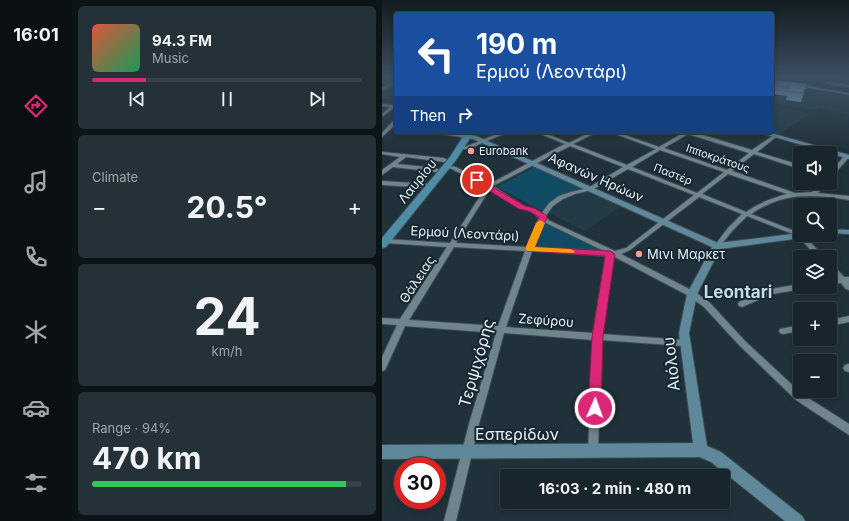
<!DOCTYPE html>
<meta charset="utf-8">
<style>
:root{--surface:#18252c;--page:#253138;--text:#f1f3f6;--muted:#9fa5a9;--line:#364248;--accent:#db2777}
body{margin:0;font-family:Inter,sans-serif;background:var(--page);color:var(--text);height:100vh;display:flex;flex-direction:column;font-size:15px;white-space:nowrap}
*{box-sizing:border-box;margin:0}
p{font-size:13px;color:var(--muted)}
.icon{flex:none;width:22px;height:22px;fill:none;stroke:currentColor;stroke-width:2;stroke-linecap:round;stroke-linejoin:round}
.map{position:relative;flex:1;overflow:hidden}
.details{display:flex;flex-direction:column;gap:6px;padding:6px;background:#0d1418;width:310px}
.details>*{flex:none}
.guide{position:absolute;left:12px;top:12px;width:380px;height:122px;border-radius:4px;box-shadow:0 2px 6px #0003,0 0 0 1px var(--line);background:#1a4fa0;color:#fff;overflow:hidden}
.controls{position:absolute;left:411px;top:146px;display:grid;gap:8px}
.controls a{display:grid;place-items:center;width:44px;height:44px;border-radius:4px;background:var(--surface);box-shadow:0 2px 6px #0003,0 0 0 1px var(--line);font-size:20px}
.speed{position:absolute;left:12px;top:457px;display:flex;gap:8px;font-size:20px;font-weight:700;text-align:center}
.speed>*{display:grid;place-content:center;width:52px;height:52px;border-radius:50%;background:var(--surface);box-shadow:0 2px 6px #0003,0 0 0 1px var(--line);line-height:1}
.speed .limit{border:6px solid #d22;background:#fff;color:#111}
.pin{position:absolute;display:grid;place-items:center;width:34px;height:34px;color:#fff;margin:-17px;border:2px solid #fff;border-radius:50%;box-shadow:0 1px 4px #0007}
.me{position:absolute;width:44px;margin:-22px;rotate:2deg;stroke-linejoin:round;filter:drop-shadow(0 0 3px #0008)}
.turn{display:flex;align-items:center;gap:14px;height:84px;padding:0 16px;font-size:18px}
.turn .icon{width:52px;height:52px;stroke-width:2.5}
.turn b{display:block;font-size:28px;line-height:34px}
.then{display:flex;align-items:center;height:38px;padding:0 16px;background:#0003;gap:8px;font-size:15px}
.big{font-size:30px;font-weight:700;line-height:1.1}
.details .tile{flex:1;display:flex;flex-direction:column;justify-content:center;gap:6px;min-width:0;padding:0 14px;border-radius:6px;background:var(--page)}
.details .dial{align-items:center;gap:0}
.dial b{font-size:52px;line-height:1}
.song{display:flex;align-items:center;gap:12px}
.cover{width:48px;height:48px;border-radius:6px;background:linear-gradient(135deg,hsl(10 70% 55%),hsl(150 70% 35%))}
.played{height:4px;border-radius:2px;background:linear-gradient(90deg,var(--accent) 20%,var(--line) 20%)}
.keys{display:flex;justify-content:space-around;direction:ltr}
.heat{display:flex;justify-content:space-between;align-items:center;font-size:22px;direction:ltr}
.charge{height:6px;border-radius:3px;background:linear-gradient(90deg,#34c759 94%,var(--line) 0)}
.trip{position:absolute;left:118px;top:469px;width:230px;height:40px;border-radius:4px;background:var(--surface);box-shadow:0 2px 6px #0003,0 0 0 1px var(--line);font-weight:700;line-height:40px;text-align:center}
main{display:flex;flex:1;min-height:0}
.dock{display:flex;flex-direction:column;width:72px;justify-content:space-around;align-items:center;background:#0a0f12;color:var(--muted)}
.dock .icon{width:28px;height:28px}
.dock .selected{color:var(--accent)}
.dock b{font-size:18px;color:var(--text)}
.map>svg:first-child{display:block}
</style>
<main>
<nav class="dock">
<b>16:01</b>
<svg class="icon selected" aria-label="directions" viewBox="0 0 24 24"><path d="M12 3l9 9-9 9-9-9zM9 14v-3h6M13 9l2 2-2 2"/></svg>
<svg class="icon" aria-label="music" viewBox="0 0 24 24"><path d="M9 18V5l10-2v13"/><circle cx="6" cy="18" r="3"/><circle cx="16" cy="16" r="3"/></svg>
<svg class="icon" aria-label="phone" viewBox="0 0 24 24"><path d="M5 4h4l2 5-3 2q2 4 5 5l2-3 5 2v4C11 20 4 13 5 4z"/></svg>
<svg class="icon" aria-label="climate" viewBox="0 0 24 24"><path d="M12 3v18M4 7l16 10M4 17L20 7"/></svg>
<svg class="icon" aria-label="car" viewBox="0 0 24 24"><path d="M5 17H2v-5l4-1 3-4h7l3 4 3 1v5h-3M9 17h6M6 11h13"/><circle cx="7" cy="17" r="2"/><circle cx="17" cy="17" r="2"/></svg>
<svg class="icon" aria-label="filters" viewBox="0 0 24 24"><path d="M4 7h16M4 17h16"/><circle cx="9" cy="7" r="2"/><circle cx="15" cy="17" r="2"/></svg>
</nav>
<section class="details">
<div class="tile">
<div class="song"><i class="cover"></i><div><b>94.3 FM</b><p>Music</p></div></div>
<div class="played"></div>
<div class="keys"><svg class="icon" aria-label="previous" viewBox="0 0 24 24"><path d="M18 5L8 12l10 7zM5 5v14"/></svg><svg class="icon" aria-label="pause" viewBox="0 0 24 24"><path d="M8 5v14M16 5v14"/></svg><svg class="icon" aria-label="next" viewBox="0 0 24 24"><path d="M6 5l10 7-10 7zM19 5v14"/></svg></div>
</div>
<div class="tile"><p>Climate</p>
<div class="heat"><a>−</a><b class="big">20.5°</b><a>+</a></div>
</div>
<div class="tile dial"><b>24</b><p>km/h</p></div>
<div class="tile"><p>Range · 94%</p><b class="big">470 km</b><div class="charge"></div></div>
</section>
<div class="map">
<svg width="467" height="521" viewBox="0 0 467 521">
<rect width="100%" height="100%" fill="#20313a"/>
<path fill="#223b47" d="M390 86 442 90 467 94V115L437 108 434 110 390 103Z
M390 107 429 113 396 135 385 132H390Z
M203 191 238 207 203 231 167 213 170 209 179 201 193 194Z"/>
<path fill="#104b64" d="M152 167 200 188 160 211 115 187Z
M164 219 219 250 199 251 152 248Z"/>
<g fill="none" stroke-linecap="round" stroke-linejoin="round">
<defs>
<path id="street" d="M448 77 467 78V80L450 78Z
M14 79V82L0 91V88Z
M444 82 467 85V87L443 84Z
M415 84 467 93V95L416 86Z
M0 104 12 105 14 106 1 116 0 114 8 107 0 106Z
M12 120H14V124L0 137V133Z
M49 132H61L80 135 82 136 80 137 51 133Z
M120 132H126L86 149H78L76 148 78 147H83Z
M154 132H160L187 143 209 132H215L191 144 245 165 274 149 228 132H234L277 147 303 132H311L370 150 392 135 394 136V137L375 152 418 165V169L372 154 350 171 413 193 430 192 439 183H445L436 193 467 196V200C431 194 401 192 369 214L418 233V235H422L442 257H435L416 236 365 216 351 230 337 247H333L332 246 333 245 346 228 360 214 317 197 248 250 239 254 313 292 328 303 363 341 420 394 467 424V435L414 400 357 345 322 307 307 296 231 256 220 334 302 340 305 341 306 343 305 345 302 346 219 340 216 451 215 455 211 456 207 455 206 451 211 340 122 333 97 424 74 521H62L87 424 114 333 23 326 3 370 0 371V357L15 325 0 324V318L18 319 65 247 3 243 1 242 0 241 3 239 68 243 104 187 70 169 62 167V165L74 167 107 184C133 171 157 157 183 144ZM306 134 367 153 345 170 282 148ZM188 146 241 167 206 188 189 192 177 196 167 203 159 214 154 210 142 206 111 186C137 173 162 159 188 146ZM278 150 342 172 315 193 250 167ZM246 169 312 195 244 248 233 251 168 221 163 217 171 206 181 199 193 194 210 190ZM346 174 405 194C390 198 377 203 364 212L320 194ZM108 189 138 208 150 212 157 218 145 247 74 243ZM161 221 164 223 222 251 152 247ZM72 247 143 251 116 326 27 320ZM150 251 224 256 211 333 124 327Z
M0 152 62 158 65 160 62 162 24 157 15 164 54 168 57 170 54 172 11 167 0 175V170L18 157 0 154Z
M463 155H467V157L450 177 448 178V173Z
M0 181 48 184 51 186 48 188 0 185Z
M448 265H451L462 277H467V290L464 289 459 283 448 285V279L455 278 448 271Z
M418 284V287H422L421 289 390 294 360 307 357 306 356 304 357 302 389 289Z
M467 316V322L448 326V320Z
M418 325V331L401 334 398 333 397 331 398 329Z
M466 364H467V372L463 371 461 368 463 365Z"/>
<path id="secondary" d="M376 132H385L467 155V159Z
M80 134 94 136 336 243 418 233V235H424L420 238 338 249 315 294 307 333 325 446 339 452 420 516 423 521H403L329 462 318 457 0 459V445L311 443 297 333 305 294 330 247 91 139 78 137V135Z
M448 229 467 230V234L448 233Z"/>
<path id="primary" d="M84 132H92L74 160 4 247 0 248V238L68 157Z"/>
</defs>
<use href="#street" stroke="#3d4c54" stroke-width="2"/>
<use href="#secondary" stroke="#3d4c54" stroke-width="2"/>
<use href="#primary" stroke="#3d4c54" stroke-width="2"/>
<use href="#street" fill="#70848e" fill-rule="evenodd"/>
<use href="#secondary" fill="#60889b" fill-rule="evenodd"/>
<use href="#primary" fill="#4f8ca8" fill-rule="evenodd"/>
</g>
<path fill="#81b6d3" d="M390 84H425L419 102 404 100 405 96 390 94Z"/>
<path fill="#6994ac" d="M425 84 419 102 421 93Z"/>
<path fill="#96d4f5" stroke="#6994ac" d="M392 80 425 84 421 93 406 91 408 87 390 85Z"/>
<linearGradient id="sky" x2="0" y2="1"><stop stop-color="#121b20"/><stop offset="0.51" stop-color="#3c4e60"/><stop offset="1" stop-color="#3c4e60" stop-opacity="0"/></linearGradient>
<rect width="467" height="150" fill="url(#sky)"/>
<path fill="#db2777" stroke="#8e194d" d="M95 178 143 206 152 208 164 215 165 217 153 247 228 251 233 254 221 337 219 408 217 412 213 414 208 412 206 408 210 337 223 256 145 251 143 249 157 217 147 211 137 209 93 182V179Z"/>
<path fill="#f59e0b" d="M158 220 163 223 153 247 188 249 191 250 193 252 191 253 145 251 143 249 154 223Z"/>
<g fill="#f59b98" stroke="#162730" stroke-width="1.5">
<circle cx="89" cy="151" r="4"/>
<circle cx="257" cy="254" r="4"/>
</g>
<g text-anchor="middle" stroke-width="4" stroke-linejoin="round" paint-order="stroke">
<g font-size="11" fill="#e6f1f7" stroke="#162730" text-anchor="start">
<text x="97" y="155">Eurobank</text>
</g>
<g font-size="11" fill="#e6f1f7" stroke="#162730">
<text transform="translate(336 158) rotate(19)" y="4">Ιπποκράτους</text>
<text transform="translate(291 174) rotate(21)" y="4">Παστέρ</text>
</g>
<g font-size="13" fill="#e6f1f7" stroke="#162730">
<text transform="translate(214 177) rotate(24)" y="5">Αφανών Ηρώων</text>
<text transform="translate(35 181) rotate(-51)" y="5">Λαυρίου</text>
<text transform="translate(83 233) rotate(3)" y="5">Ερμού (Λεοντάρι)</text>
<text transform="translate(35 279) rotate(-57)" y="5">Θάλειας</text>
<text transform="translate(164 320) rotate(4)" y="5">Ζεφύρου</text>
</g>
<g font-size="13" fill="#e6f1f7" stroke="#162730" text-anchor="start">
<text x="265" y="259">Μινι Μαρκετ</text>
</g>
<g font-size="16" fill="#e6f1f7" stroke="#162730">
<text transform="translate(94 363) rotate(-74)" y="6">Τερψιχόρης</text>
<text transform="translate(289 364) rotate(-96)" y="6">Αιόλου</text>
<text x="135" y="440">Εσπερίδων</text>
</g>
<g font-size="17" font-weight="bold" fill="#c6dbe6" stroke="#162730">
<text x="356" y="298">Leontari</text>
</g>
</g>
</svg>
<div class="controls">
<a><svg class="icon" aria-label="sound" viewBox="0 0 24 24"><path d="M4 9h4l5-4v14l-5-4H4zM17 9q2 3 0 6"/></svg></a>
<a><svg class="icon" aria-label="search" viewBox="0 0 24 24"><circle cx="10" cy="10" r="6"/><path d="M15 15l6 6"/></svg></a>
<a><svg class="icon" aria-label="layers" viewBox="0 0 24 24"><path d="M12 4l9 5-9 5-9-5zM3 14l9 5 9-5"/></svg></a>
<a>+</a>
<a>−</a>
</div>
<div class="speed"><div class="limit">30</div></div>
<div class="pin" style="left:95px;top:180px;background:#d93025"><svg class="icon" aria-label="arrive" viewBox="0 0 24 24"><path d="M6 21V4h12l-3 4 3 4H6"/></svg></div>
<svg class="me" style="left:213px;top:408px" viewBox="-20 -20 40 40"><circle r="17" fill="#db2777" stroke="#fff" stroke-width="3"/><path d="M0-11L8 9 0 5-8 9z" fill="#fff"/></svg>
<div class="trip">16:03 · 2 min · 480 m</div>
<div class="guide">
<div class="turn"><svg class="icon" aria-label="left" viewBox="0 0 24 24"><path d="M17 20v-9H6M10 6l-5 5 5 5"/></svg><div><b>190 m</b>Ερμού (Λεοντάρι)</div></div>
<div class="then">Then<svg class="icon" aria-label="right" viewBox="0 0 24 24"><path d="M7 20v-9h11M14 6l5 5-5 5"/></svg></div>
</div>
</div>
</main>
